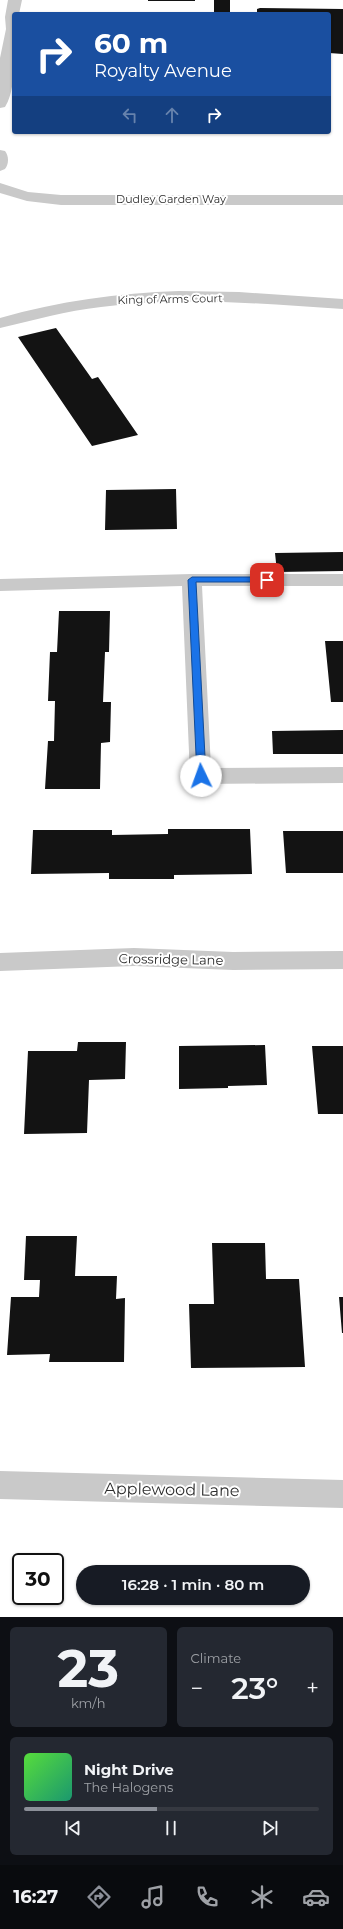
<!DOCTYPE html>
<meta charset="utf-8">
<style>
:root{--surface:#171b24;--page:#242831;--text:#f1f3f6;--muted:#9ea1a6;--line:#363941;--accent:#8c9099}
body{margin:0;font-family:Montserrat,sans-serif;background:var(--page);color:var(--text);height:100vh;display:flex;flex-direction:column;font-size:15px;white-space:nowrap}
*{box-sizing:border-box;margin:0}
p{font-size:13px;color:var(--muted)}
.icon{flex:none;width:22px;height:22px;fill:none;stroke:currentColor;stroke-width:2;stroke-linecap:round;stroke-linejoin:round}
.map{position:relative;height:1617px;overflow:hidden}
.drawer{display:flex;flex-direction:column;gap:10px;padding:10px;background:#0d0f14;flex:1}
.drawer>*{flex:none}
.top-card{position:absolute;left:12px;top:12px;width:319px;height:122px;border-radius:4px;box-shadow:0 1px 3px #0004;background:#1a4fa0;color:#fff;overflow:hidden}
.speed{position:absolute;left:12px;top:1553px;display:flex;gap:8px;font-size:20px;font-weight:700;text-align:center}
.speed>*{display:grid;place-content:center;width:52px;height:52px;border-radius:50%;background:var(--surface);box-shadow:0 1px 3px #0004;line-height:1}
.speed .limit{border:2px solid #111;border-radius:6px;background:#fff;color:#111}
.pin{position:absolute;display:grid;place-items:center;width:34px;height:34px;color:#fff;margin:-17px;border-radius:8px;box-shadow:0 2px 6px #0006}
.me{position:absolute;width:44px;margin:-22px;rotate:357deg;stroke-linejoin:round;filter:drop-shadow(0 0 3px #0008)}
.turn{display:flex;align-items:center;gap:14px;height:84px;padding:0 16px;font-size:18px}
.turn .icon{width:52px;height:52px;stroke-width:2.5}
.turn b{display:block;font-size:28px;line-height:34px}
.lanes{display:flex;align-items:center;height:38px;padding:0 16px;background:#0003;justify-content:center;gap:20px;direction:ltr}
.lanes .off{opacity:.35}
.big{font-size:30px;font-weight:600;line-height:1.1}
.drawer .card{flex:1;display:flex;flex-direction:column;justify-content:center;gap:6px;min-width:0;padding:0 14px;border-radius:6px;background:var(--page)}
.drawer .dial{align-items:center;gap:0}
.dial b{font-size:52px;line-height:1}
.song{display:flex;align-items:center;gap:12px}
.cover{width:48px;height:48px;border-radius:6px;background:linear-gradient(135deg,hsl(110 70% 55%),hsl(160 70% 35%))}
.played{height:4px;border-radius:2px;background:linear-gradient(90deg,var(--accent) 45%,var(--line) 45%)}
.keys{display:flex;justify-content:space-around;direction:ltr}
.heat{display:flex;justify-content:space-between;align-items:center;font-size:22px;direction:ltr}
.drawer .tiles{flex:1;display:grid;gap:10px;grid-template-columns:1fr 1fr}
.card:last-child{grid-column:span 2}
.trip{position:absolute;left:76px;top:1565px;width:234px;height:40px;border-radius:20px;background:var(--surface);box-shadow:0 1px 3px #0004;font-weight:600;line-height:40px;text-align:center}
.menu{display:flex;height:64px;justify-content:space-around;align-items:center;background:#090b0e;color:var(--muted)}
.menu .icon{width:28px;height:28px}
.menu .on{color:var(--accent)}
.menu b{font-size:18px;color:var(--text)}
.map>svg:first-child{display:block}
</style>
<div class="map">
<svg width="343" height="1617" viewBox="0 0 343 1617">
<rect width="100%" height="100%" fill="#fff"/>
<path fill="#131313" d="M148 0H195V1H148Z
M214 0H230V14H214Z
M260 8 343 9V54L329 53V14H257V9Z
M56 328 92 379 98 377 138 435 92 446 18 337Z
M176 489 177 529 105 530 106 490Z
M343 552V571L277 572 275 553Z
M59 611H110L109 652H105L103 702H111L110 742 101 743 100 789H45L48 741H54L55 701H48L50 652H57Z
M325 641H343V702H331Z
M343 730V754H273L272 731Z
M168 829H250L252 874 174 875V879H109V873L31 874 33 830H112V835L168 834Z
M283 831H343V873H286Z
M78 1042H126L125 1079 89 1080 87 1133 24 1134 28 1051H77Z
M265 1045 267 1085 228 1086V1088L179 1089V1046Z
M312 1046H343V1114H318Z
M26 1236H77L75 1276H117L116 1299 125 1298 124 1362H49L50 1354 7 1355 11 1297H39L40 1280H24Z
M212 1243H265L266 1279H299L305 1367 191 1368 189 1304H214Z
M339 1297H343V1333H342Z"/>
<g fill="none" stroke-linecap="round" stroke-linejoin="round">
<path fill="#c9c9c9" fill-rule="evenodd" d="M8 0H22L19 14H14C14 38 18 88 5 107L0 108V58L6 29 5 17Z
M0 150 5 151C9 156 9 164 5 169L0 171Z
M0 183 28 192 61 195H343V205H61L27 201 0 193Z
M179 291 239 292 343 299V309C262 304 182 296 101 307 66 311 34 320 0 328V318C59 301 118 293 179 291Z
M192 574H343V586H202L211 768 343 767V783L201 784 193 781 190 776 182 586 0 591V579Z
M134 948 233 952 343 951V969L233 970 134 966 0 971V953Z
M0 1471 343 1480V1508L0 1499Z"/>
</g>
<path fill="#1a73e8" stroke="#114b97" d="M192 577H267L271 580 267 582H196L206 776 201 779 197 776 188 580Z"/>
<g text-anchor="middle" stroke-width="4" stroke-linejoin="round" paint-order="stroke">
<g font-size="11" fill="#2c2c2c" stroke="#fff">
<text x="171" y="203">Dudley Garden Way</text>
<text transform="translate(170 299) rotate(-1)" y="4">King of Arms Court</text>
</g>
<g font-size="13" fill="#2c2c2c" stroke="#fff">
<text transform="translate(171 959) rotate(1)" y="5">Crossridge Lane</text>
</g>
<g font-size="16" fill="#2c2c2c" stroke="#fff">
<text transform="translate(172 1489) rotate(1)" y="6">Applewood Lane</text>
</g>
</g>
</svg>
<div class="speed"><div class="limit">30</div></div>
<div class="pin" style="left:267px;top:580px;background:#d93025"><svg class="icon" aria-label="arrive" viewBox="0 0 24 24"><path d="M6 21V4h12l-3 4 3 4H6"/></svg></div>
<svg class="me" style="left:201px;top:776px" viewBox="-20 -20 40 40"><circle r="19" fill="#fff"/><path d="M0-13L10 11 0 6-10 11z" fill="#1a73e8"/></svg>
<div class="trip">16:28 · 1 min · 80 m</div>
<div class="top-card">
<div class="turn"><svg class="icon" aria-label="right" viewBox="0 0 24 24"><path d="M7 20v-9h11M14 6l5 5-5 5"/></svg><div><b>60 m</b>Royalty Avenue</div></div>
<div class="lanes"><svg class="icon off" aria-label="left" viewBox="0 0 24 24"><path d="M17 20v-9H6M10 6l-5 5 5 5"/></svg><svg class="icon off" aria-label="ahead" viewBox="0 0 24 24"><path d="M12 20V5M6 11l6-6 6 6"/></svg><svg class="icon" aria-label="right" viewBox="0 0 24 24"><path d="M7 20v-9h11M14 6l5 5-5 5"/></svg></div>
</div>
</div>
<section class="drawer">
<div class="tiles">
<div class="card dial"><b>23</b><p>km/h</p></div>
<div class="card"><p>Climate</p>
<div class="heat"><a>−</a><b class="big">23°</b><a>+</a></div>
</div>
<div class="card">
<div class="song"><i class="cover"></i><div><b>Night Drive</b><p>The Halogens</p></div></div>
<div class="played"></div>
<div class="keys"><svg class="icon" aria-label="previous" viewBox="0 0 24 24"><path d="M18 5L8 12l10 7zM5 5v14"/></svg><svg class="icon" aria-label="pause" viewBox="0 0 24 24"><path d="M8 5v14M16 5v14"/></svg><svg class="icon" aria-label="next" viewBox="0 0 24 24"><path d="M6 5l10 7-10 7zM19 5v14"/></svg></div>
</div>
</div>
</section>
<nav class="menu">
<b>16:27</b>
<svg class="icon on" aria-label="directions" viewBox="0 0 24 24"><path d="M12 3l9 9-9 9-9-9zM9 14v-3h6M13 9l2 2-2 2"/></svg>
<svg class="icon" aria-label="music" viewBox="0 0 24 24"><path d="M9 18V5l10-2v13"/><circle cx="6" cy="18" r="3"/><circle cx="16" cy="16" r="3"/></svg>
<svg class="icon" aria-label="phone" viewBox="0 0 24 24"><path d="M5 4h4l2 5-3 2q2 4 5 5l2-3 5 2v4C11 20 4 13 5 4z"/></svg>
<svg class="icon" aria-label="climate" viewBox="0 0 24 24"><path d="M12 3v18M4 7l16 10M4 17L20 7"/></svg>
<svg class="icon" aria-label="car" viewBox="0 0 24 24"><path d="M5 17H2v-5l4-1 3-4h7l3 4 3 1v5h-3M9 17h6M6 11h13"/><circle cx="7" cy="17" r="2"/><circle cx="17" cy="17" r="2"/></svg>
</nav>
